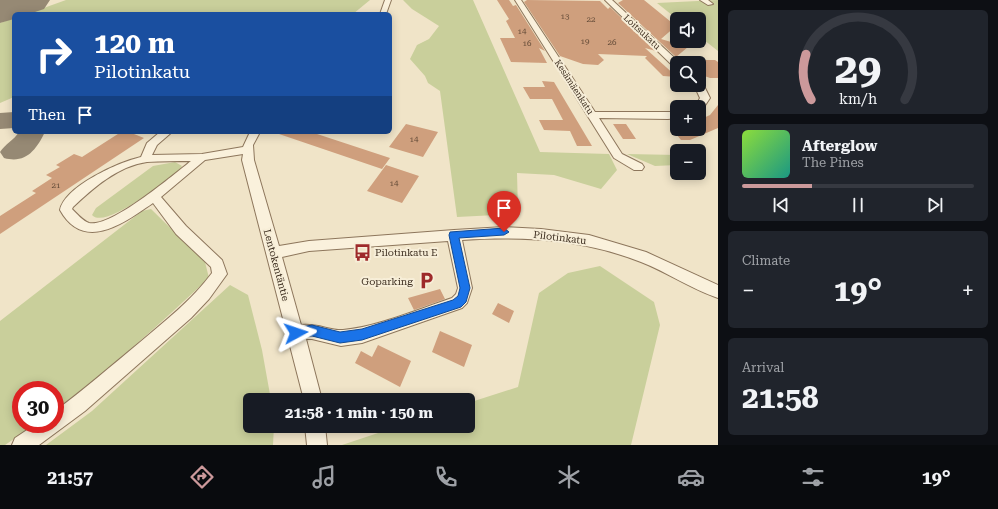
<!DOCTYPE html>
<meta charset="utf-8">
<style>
:root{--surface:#171b24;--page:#20242c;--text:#f1f3f6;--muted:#9ea1a6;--line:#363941;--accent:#cc999b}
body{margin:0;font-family:"Roboto Serif",serif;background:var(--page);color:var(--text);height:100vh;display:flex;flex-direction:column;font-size:15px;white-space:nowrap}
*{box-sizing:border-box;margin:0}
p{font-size:13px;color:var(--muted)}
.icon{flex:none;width:22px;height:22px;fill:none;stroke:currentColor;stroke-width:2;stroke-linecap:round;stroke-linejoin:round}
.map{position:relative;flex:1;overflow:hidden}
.drawer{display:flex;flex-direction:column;gap:10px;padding:10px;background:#0d0f14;width:280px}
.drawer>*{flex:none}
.top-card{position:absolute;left:12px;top:12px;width:380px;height:122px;border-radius:6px;box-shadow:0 2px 10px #0003;background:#1a4fa0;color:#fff;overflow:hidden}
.tools{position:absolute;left:670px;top:12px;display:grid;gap:8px}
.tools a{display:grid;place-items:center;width:36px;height:36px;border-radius:6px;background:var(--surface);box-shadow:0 2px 10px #0003;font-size:20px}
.speed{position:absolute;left:12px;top:381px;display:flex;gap:8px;font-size:20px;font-weight:700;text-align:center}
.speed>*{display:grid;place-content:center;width:52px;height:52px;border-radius:50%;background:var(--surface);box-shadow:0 2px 10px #0003;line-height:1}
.speed .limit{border:6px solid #d22;background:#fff;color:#111}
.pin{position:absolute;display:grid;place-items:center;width:34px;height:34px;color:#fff;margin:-41px -17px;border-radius:50% 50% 50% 0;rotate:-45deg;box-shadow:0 0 4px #0007}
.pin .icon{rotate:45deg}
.me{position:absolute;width:44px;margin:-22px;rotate:85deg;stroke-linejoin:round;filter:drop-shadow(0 0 3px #0008)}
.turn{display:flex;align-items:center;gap:14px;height:84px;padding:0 16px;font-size:18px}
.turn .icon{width:52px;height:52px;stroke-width:2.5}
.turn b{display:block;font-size:28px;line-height:34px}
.then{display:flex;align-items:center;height:38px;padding:0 16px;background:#0003;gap:8px;font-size:15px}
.big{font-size:30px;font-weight:700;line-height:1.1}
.drawer .card{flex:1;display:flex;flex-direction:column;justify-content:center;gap:6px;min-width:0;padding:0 14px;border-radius:6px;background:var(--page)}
.drawer .dial{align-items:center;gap:0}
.dial svg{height:104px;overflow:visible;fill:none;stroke:var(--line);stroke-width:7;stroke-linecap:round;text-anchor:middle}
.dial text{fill:var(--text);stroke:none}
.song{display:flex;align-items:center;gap:12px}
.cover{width:48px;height:48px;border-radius:6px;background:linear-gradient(135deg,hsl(90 70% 55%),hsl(170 70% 35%))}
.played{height:4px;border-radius:2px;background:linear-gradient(90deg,var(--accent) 30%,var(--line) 30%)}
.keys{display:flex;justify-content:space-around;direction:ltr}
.heat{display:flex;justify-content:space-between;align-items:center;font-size:22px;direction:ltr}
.trip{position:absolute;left:243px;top:393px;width:232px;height:40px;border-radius:6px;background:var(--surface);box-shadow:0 2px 10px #0003;font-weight:700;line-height:40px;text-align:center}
.tabs{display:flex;height:64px;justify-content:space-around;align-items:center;background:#090b0e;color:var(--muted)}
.tabs .icon{width:28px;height:28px}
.tabs .active{color:var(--accent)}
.tabs b{font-size:18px;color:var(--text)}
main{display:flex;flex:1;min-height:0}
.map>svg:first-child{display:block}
</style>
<main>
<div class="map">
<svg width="718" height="445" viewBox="0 0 718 445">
<rect width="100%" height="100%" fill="#f0e4c8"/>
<path fill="#c9cf9b" d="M66 0H370L353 14H27Z
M403 0H473L540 152 609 154 617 170 601 189 554 175 517 173 518 211 496 215 457 217 440 91 428 83 425 76 410 59 417 45 429 39 439 26 412 9Z
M718 0V51L699 36V19H677L657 3Z
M14 18V97L0 103V23Z
M627 154 677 155V165L655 166Z
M175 162 182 166 178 172C165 181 105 230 92 215L96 208 153 166Z
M151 209 205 262 209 278C159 324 110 370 55 410V390H21V424H36L5 445H0V321L142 211Z
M600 266 654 302 660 325 631 445H342L399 426H468V403L518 387 539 293 568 273Z
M230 285 248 295 262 350 271 400H250V426H274L273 445H46L92 411Z"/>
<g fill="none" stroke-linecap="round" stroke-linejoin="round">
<path fill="#968974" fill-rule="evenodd" d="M14 112V128L0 129V113Z
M19 132H45C36 150 26 164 4 158L0 152C5 144 14 140 19 132Z"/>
<path fill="#968974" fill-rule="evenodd" d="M0 0H50L44 9 29 14H14V19L0 23Z"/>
</g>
<path fill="#cf9f7d" d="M497 0H509L513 6 516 5 545 51 539 48 547 63 511 62 500 38H515L506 21 509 19Z
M527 0 600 1 608 9 610 7 656 51 645 48 677 77 663 76 645 58 647 56 598 54 604 60 598 65 583 64 560 56 524 2Z
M623 0H644L676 26 661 39 688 47 676 57 618 3Z
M699 60H715L718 62V78H710L699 74Z
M542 81 554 82 592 146H577L570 131 544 130 539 120H563L552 99H530L523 87H545Z
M718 105V128L690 140H681L672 129H699V120L710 115Z
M406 124 438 132 423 157 389 147Z
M613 124H626L636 139H623Z
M121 132H129L144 138 0 234V216L36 193 32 191 52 178 46 175 60 167 56 165 74 154 82 157Z
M279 132H311L390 158 382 169 279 134Z
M386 165 419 176 402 203 367 191Z
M440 289 445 299 414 310 408 298Z
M498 303 514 311 509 323 492 314Z
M440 331 472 345 464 367 432 352Z
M378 345 411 361 400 387 355 363 361 351 372 357Z"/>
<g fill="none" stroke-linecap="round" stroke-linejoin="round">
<defs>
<path id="minor" d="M385 0H391L386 14H380Z
M515 0H521L595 112H677V118L668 119 599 118 622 154 642 164 644 167 642 170H634L614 158Z
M605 0H612L680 63H677V67H674Z
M700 0H708L713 4 708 5Z
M699 83 705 88 710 98 702 110 699 111V107H695L700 98 694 85H699Z
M160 132H172L157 145 152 155 202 154 243 147 250 132H260L253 145 254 160 279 246 309 241 454 230 504 227 541 229 589 235 646 252 718 285V298C691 289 667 272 641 262 582 239 525 236 462 240L472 288 467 303 462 308 362 343 341 346 312 339H306L322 400H304L242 160 243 154 205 160 161 197 186 226 222 260 227 274 209 299 191 318 85 411 39 445H12L15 438 36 424H55V411C84 390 111 366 139 343 165 321 192 300 212 273L211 267 176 234 153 203C124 223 84 253 60 210 65 186 119 162 141 157L147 143ZM191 161C173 175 111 228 89 223 83 221 77 214 72 209L73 207C93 188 118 166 147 162 161 161 176 161 191 161ZM448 241 458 288 456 294 452 298C419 309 377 327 343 330 330 331 318 323 301 325L282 257 309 251Z
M305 426H325L327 445H307Z"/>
</defs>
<use href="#minor" stroke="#8d765c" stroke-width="2"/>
<use href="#minor" fill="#faf1dc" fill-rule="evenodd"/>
</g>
<path fill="#1a73e8" stroke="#114b97" d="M504 228 509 232 504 235 459 238 470 288 466 302 461 307 362 340 340 343 312 336 296 338 291 337 290 333 291 329 312 325 340 332 362 329 453 300 458 296 460 288 449 235 450 232Z"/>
<defs>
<symbol id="bus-bare" viewBox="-9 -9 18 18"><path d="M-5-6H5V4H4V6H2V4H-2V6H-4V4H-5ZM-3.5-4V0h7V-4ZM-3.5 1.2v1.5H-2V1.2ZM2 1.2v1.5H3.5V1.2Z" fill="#9e2a2b" stroke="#f7eed8" stroke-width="2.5" paint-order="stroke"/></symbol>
<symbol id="parking-bare" viewBox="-9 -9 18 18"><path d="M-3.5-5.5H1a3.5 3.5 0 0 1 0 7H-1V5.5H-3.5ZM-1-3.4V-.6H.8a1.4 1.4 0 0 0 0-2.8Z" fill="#9e2a2b" stroke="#f7eed8" stroke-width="2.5" paint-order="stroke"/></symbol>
</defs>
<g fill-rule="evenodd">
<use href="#bus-bare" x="350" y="240" width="25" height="25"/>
<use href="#parking-bare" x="414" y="268" width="25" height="25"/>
</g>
<g text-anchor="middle" stroke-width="4" stroke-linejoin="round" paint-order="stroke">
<g font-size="8" fill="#624a37">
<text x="565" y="19">13</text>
<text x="591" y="22">22</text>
<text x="522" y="34">14</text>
<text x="585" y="44">19</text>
<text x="612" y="45">26</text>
<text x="527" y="46">16</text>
<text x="414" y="142">14</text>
<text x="394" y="186">14</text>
<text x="56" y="188">21</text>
</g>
<g font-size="9" fill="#3d2e20" stroke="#f7eed8">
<text transform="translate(642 32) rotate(43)" y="3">Loitsukatu</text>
<text transform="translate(574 87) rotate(57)" y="3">Kesämäenkatu</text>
</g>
<g font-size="10" fill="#3d2e20" stroke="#f7eed8">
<text transform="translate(560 237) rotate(7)" y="4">Pilotinkatu</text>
<text transform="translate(277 265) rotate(75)" y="4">Lentokentäntie</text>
</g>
<g font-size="10" fill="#3d2e20" stroke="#f7eed8" text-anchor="start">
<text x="375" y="256">Pilotinkatu E</text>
<text x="413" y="285" text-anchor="end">Goparking</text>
</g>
</g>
</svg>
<div class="tools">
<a><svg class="icon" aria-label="sound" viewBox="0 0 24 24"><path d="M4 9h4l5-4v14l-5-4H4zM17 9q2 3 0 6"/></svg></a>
<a><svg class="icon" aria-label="search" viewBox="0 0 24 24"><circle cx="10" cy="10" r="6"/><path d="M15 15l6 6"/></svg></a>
<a>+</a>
<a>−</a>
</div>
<div class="speed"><div class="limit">30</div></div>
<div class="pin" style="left:504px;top:232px;background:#d93025"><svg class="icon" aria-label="arrive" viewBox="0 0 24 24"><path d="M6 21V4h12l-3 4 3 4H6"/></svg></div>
<svg class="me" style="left:296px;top:333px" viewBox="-20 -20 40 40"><path d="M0-17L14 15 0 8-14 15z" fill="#1a73e8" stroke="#fff" stroke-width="4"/></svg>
<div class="trip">21:58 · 1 min · 150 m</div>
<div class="top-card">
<div class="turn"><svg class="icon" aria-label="right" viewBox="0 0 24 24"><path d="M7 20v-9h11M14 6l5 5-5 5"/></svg><div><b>120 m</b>Pilotinkatu</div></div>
<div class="then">Then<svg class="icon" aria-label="arrive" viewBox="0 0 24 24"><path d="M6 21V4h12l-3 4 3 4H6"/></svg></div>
</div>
</div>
<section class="drawer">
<div class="card dial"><svg viewBox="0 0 100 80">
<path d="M14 69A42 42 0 1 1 86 69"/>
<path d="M14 69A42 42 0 0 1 10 34" stroke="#cc999b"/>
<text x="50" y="56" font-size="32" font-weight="700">29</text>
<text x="50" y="72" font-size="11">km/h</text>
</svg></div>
<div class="card">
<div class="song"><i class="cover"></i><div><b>Afterglow</b><p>The Pines</p></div></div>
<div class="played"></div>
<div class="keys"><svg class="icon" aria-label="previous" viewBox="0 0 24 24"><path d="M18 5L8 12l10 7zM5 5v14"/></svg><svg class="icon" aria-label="pause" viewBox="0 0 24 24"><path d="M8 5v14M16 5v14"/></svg><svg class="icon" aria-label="next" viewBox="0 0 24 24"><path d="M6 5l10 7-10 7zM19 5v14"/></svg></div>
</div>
<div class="card"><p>Climate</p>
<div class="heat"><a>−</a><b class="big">19°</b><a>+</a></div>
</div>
<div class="card"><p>Arrival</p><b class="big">21:58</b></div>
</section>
</main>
<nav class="tabs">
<b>21:57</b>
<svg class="icon active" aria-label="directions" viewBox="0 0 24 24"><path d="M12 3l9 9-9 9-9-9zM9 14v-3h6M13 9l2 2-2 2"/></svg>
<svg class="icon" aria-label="music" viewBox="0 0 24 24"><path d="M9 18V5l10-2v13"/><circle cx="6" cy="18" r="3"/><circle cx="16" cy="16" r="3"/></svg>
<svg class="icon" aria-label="phone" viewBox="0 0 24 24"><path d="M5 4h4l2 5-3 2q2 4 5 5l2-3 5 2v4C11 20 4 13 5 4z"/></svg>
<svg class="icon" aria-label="climate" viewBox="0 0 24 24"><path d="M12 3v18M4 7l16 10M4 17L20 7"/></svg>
<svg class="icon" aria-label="car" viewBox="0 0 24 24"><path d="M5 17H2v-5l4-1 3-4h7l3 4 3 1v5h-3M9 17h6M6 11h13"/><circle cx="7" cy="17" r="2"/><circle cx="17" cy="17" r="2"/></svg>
<svg class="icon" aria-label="filters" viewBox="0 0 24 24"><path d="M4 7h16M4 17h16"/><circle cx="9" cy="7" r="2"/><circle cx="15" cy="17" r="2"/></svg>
<b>19°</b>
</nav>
